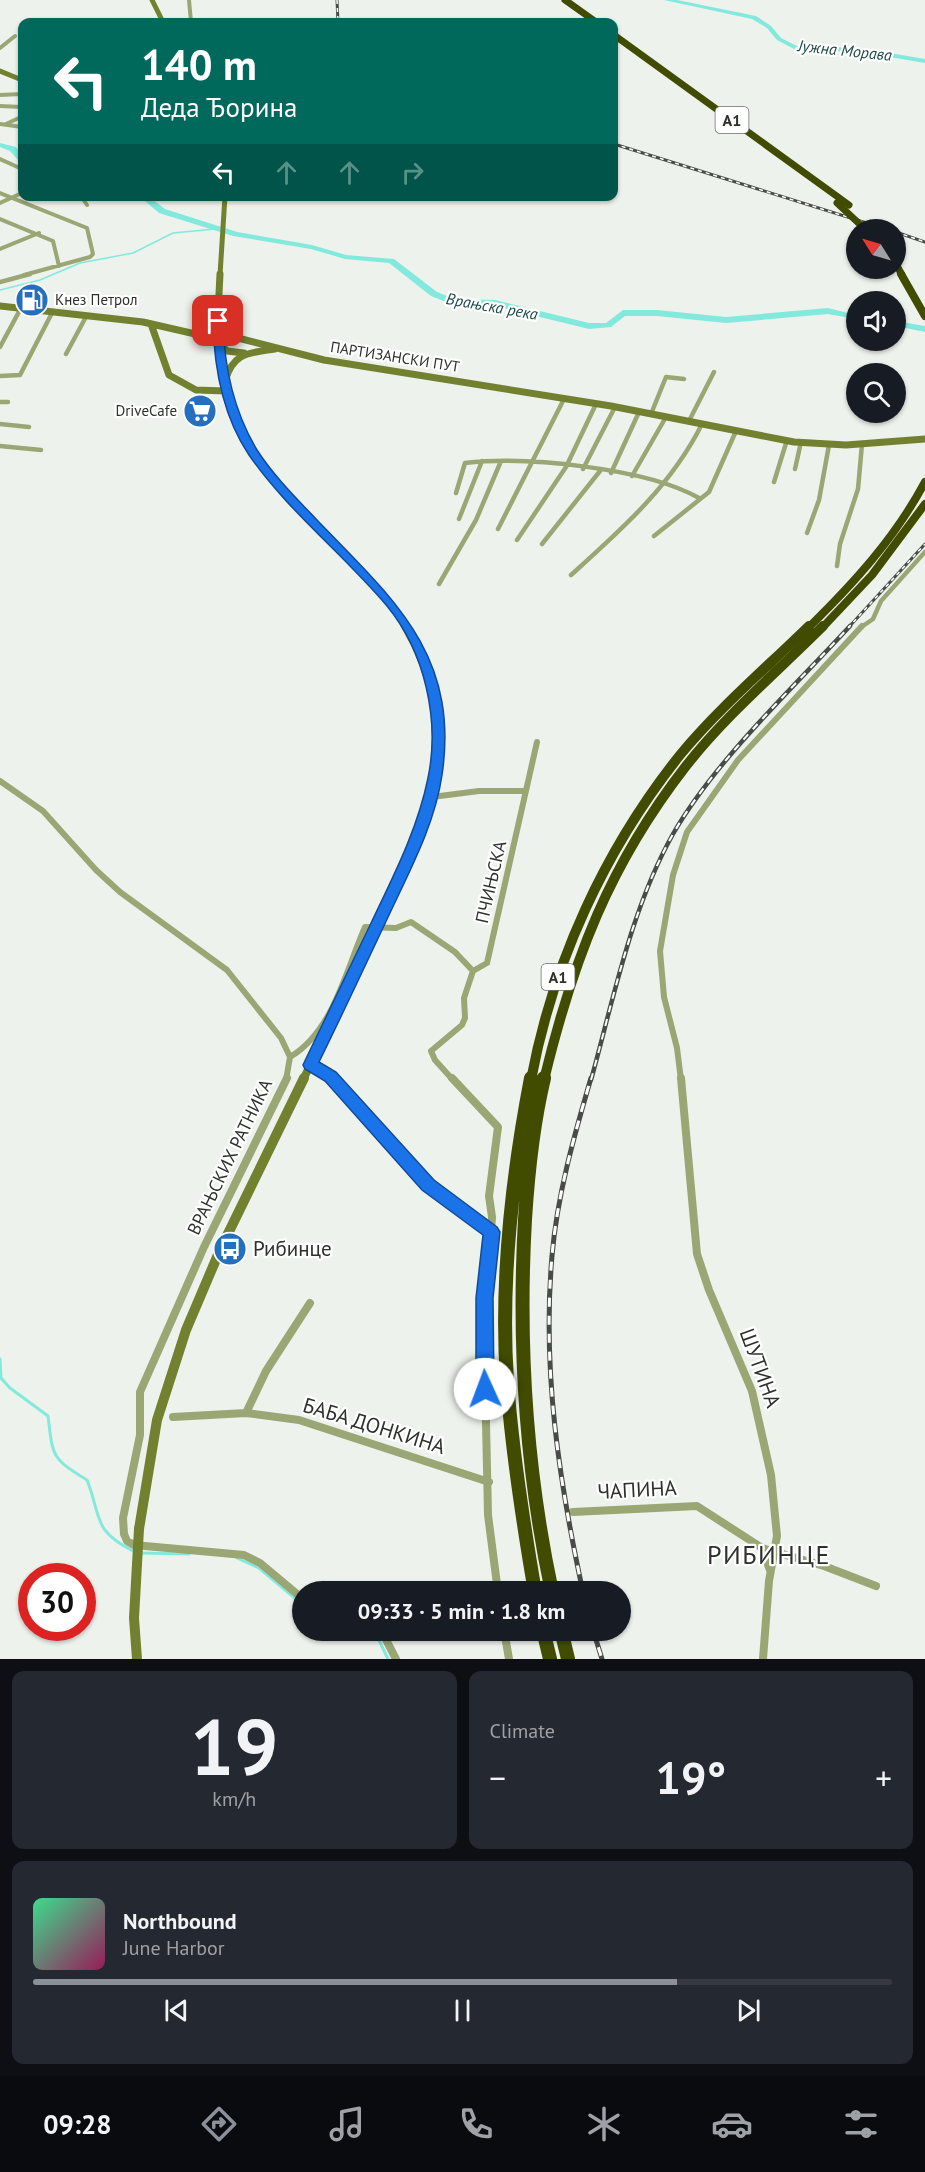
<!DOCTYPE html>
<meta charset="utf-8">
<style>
:root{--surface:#171b24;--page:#242831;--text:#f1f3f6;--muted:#9ea1a6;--line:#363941;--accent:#8c9099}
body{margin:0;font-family:"PT Sans",sans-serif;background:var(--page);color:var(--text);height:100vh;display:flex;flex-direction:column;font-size:22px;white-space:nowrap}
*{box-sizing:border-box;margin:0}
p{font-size:20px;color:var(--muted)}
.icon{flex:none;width:33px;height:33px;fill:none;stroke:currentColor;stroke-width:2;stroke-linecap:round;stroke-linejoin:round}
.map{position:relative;height:1659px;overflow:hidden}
.side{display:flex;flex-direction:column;gap:12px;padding:12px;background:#0d0f14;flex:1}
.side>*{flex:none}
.banner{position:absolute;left:18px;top:18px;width:600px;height:183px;border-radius:12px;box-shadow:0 2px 4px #0004;background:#00695c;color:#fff;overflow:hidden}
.needle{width:39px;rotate:307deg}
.tools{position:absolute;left:846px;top:219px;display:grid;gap:12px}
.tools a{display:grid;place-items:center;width:60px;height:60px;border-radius:50%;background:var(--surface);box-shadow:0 2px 4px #0004;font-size:30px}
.speed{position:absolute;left:18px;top:1563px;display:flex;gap:12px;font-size:30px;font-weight:700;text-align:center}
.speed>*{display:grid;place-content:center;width:78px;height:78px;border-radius:50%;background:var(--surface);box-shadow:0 2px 4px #0004;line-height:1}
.speed .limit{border:9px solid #d22;background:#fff;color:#111}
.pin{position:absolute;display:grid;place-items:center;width:51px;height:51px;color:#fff;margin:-26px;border-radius:12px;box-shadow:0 3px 9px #0006}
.me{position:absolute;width:66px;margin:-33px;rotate:358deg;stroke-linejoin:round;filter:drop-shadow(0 0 4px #0008)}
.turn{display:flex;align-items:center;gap:21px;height:126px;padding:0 24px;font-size:27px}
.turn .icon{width:78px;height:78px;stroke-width:2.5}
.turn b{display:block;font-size:42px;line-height:51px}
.lanes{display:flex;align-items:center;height:57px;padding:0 24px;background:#0003;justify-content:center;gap:30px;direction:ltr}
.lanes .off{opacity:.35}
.big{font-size:45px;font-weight:800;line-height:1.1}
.side .widget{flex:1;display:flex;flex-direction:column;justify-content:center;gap:9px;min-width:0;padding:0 21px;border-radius:12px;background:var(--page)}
.side .dial{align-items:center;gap:0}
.dial b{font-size:78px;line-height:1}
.song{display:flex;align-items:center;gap:18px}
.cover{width:72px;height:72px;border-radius:9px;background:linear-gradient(135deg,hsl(150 70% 55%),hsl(330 70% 35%))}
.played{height:6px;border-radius:3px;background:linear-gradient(90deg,var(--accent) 75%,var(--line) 75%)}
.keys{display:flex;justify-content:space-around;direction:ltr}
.heat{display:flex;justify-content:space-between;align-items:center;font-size:33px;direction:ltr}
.side .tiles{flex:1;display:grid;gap:12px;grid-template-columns:1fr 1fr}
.widget:last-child{grid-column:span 2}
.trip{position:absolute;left:292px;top:1581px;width:339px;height:60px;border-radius:30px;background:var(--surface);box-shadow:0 2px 4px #0004;font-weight:800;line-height:60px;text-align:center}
.tabs{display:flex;height:96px;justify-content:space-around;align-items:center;background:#090b0e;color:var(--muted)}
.tabs .icon{width:42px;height:42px}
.tabs .selected{color:var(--accent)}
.tabs b{font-size:27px;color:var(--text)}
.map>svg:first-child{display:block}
</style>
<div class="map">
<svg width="925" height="1659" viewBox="0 0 925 1659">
<rect width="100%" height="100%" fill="#edf2ec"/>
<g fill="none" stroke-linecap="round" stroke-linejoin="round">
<path stroke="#83e9dd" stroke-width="1.5" d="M0 290 40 280 80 263 133 253 173 233 215 229"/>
<path stroke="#83e9dd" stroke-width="3" d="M0 1359 1 1378 10 1388 48 1416C53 1457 51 1458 87 1480 102 1518 92 1530 133 1551
M141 1553 189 1554
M237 1558 259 1568 303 1605
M374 1630 388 1659"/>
<path fill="#83e9dd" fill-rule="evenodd" d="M664 0H677L756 16 771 26 781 38 797 46 860 48 925 59V63L860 52 796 50 777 40 767 28 752 19Z
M0 143 16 147 22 155V161H19L10 151 0 147Z
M139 196H148L165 209 237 232 312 245 346 255 394 259 437 292 455 299 495 300 589 323H606L623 310H657L726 317 828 308 856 315V319L828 314 726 323 657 316H625L611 327 589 329 495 306 451 304 431 296 389 263 345 259 311 249 233 236 159 213Z
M896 321 925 326V332L896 326Z"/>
<path stroke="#9aa674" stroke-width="4" d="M189 0 191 22
M0 48 15 36
M0 95 22 94
M0 106 22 107
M0 124 22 127
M6 124 21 117
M0 159 22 169
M0 193 87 228 93 254 90 257 24 275
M81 196 87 205
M0 203 22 193
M0 219 53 241 59 266
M0 249 39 233"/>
<path stroke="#9aa674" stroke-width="4.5" d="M0 282 30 274
M0 347 21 308
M66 354 87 315
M0 376 20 375 53 311
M0 402H8
M651 414 666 377 684 379
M689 421 714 372
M0 424 29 427
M0 446 41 450
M583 469 615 407
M795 469 801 442
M611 473 639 412
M632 476 666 417
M774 482 787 440
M456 493 465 463C526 456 646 468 699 498
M459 519 482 461
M498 529 564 399
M807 533 819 500 829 445
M654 536 709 492 736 431
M517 540 566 467 596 404
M542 544 600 471
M837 566 840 544 858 489 862 444
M571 575C622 529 671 486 702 424
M439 584 476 520 501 461
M860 628 873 619 881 601 925 552"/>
<path stroke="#9aa674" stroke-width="6" d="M0 781 43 811 96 870 120 892 227 970 281 1038 290 1057 286 1080
M432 797 479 791H526
M473 971 487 963 537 742
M290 1057C333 1032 346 970 365 927L396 928 411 922 455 952 473 971 464 998 465 1018 462 1025 431 1051 435 1060 453 1080
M310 1065 333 1080
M681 1080 677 1048 664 997 660 951 673 875 687 832 738 760 862 626"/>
<path stroke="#9aa674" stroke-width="8" d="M287 1078 204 1247 140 1392V1435L123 1518 124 1534 127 1541 134 1545 244 1555 260 1563 303 1599
M332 1078 428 1184 491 1232
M452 1078 498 1127 489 1196 492 1217 484 1330 488 1515 498 1592
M681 1078 697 1254 709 1290 752 1391 771 1475 777 1536 769 1581 763 1659
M246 1413 266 1371 310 1303
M173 1417 246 1413 299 1420 489 1482
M573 1512 697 1506 762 1548 824 1566 876 1586
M762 1549 770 1570
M381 1630 396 1659
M504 1630 509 1659"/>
<path stroke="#728130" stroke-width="5" d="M152 0 163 22
M0 71 22 80
M220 275 225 196"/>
<path stroke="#728130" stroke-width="7" d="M220 274C212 395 239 452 325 536 354 564 386 592 406 628
M0 306 143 322 204 336
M151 324 169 375 196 390 226 391
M230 336 324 360 611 406 794 442 846 445 925 439
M219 343 227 351 244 353
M225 381C233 352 249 353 275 349"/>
<path stroke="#728130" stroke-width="8" d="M379 921C427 820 467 732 405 626
M303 1080 374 933"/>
<path stroke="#728130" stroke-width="10" d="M139 1529 157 1420 186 1330 220 1250 304 1078
M137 1564 134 1618 137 1659"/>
<path stroke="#414c00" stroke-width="7" d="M565 0 596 22
M614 35 849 205
M896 264 902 275"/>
<path stroke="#414c00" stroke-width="8" d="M901 274 925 316
M808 628C854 583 895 538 925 482
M822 628 872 575 925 504"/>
<path stroke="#414c00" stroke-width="10" d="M531 1080C553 962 605 849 680 755 719 708 766 668 809 626
M544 1080C573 960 609 865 686 766 726 715 777 672 823 626"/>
<path stroke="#414c00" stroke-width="14" d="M531 1078C512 1177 500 1279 507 1381 512 1452 523 1522 535 1592
M544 1078C533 1124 528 1172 525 1219 518 1343 526 1470 552 1592
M543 1630 550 1659
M561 1630 568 1659"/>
<defs>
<path id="rail-far2" d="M337 0 338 22
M614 144 889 230
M896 232 925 242
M848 628 925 544"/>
<path id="rail-far1" d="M591 1080C614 997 631 909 673 834 715 761 792 689 850 626"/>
<path id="rail" d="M583 1592C559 1481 542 1370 552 1256 557 1196 574 1136 591 1078
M593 1630 602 1659"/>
</defs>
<use href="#rail-far2" stroke="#484b47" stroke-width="3"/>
<use href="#rail-far1" stroke="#484b47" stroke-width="4.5"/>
<use href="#rail" stroke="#484b47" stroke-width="5"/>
<use href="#rail-far2" stroke="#fff" stroke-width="1.5" stroke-dasharray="4" stroke-linecap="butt"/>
<use href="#rail-far1" stroke="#fff" stroke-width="2" stroke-dasharray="7" stroke-linecap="butt"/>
<use href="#rail" stroke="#fff" stroke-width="3" stroke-dasharray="9" stroke-linecap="butt"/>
<path stroke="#728130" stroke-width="7" d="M204 336H230"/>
<path stroke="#728130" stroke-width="8" d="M374 933 379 921"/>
<path stroke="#728130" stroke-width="10" d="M137 1564 139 1529"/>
<path stroke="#414c00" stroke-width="7" d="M837 203 866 230"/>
</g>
<path fill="#1a73e8" stroke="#114b97" stroke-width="1.5" d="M218 318 223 321C224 368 233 410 257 450 273 475 296 498 316 519 392 598 460 654 442 775 435 824 410 870 389 915 366 964 343 1013 319 1062L336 1072 434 1180 497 1227 500 1232 493 1298 494 1389 491 1395 485 1398 479 1395 476 1389V1298L483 1235 422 1190 325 1081 305 1069 303 1065C326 1017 349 969 372 921 394 875 418 828 428 778 440 720 425 652 387 606 343 554 288 511 249 455 222 415 214 368 213 321Z"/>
<defs>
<symbol id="fuel-disc" viewBox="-11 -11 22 22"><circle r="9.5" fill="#256fbf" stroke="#fff"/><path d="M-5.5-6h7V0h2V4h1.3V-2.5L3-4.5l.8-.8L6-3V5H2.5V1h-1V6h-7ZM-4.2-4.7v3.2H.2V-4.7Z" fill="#fff"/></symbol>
<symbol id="supermarket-disc" viewBox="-11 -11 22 22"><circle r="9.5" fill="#256fbf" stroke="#fff"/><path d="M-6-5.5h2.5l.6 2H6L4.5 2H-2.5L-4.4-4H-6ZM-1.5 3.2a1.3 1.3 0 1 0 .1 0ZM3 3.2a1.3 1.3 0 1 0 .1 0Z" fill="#fff"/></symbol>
<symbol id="bus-disc" viewBox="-11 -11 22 22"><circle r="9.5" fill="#256fbf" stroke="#fff"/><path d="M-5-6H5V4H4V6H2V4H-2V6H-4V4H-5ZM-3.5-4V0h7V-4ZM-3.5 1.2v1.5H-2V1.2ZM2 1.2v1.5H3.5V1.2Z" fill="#fff"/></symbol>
</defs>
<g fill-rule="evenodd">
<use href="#fuel-disc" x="13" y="281" width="38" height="38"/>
<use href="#supermarket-disc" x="181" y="392" width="38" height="38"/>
<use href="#bus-disc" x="211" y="1230" width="38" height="38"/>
</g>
<g text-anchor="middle" stroke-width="4.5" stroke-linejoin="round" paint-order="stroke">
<g font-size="15" fill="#2e302d" stroke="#fff" text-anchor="start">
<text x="55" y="305">Кнез Петрол</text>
<text x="177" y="416" text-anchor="end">DriveCafe</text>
</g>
<g font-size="15" fill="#2e302d" stroke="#fff">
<text transform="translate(395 357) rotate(9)" y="5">ПАРТИЗАНСКИ ПУТ</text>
</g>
<g font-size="16" font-style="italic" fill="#1d4b46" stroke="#fff">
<text transform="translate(845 50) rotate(6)" y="6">Јужна Морава</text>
<text transform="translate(492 306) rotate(10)" y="6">Врањска река</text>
</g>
<g fill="#fff" stroke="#6d6e6c" stroke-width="1.5">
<rect x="715.5" y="107" width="33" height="26" rx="4.5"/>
<rect x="541.5" y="964" width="33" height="26" rx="4.5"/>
</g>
<g font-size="16" font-weight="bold" fill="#2e302d">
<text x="732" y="126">A1</text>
<text x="558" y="983">A1</text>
</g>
<g font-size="18" fill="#2e302d" stroke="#fff">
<text transform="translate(491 882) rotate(-77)" y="6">ПЧИЊСКА</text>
<text transform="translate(230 1157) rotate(-64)" y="6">ВРАЊСКИХ РАТНИКА</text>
</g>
<g font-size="21" fill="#2e302d" stroke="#fff" text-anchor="start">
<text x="253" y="1256">Рибинце</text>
</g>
<g font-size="21" fill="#2e302d" stroke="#fff">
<text transform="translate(760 1368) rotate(70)" y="7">ШУТИНА</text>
<text transform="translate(374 1426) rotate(17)" y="7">БАБА ДОНКИНА</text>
<text transform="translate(637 1490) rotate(-3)" y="7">ЧАПИНА</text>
</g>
<g font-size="26" letter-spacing="1.5" fill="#2e302d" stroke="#fff">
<text x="769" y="1564">РИБИНЦЕ</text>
</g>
</g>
</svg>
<div class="tools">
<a><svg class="needle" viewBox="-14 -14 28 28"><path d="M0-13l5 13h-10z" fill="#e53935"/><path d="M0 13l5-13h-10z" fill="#9ea1a6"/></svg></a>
<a><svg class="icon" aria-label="sound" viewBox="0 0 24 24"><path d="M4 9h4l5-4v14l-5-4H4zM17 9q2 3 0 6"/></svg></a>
<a><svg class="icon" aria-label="search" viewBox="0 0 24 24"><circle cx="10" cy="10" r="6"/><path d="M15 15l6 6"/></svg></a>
</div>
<div class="speed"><div class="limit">30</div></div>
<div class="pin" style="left:218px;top:321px;background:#d93025"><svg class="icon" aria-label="arrive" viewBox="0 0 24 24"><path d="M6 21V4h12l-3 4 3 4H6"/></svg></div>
<svg class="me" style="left:485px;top:1389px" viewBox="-20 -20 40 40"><circle r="19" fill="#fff"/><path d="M0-13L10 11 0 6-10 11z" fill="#1a73e8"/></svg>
<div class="trip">09:33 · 5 min · 1.8 km</div>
<div class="banner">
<div class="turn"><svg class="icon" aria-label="left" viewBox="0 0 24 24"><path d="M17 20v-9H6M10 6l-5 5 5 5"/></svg><div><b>140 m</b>Деда Ђорина</div></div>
<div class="lanes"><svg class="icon" aria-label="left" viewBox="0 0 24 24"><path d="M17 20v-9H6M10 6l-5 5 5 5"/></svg><svg class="icon off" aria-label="ahead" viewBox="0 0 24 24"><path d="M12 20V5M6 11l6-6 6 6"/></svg><svg class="icon off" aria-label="ahead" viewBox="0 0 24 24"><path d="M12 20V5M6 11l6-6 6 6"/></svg><svg class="icon off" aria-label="right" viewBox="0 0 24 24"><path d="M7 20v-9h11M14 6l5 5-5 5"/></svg></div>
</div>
</div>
<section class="side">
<div class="tiles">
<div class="widget dial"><b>19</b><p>km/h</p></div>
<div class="widget"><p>Climate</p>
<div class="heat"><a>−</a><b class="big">19°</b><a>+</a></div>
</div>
<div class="widget">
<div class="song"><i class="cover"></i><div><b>Northbound</b><p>June Harbor</p></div></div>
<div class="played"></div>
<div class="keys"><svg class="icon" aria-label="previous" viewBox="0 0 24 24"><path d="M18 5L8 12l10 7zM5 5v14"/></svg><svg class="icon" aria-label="pause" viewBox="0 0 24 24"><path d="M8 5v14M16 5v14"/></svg><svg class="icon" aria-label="next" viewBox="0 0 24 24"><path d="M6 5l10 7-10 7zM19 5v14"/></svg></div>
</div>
</div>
</section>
<nav class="tabs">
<b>09:28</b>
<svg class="icon selected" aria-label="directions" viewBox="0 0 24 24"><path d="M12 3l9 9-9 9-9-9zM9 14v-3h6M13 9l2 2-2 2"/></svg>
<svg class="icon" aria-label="music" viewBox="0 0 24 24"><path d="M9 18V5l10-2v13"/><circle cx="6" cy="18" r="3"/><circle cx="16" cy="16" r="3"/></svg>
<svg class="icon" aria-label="phone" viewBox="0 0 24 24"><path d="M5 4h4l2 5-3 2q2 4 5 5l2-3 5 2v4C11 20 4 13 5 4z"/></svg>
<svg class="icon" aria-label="climate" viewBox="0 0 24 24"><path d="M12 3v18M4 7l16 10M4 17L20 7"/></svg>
<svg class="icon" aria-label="car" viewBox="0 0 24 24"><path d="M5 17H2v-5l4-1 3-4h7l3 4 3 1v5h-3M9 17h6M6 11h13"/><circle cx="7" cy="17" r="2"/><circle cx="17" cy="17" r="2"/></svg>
<svg class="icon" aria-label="filters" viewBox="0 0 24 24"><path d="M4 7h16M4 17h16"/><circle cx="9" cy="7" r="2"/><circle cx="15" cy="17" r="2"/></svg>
</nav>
